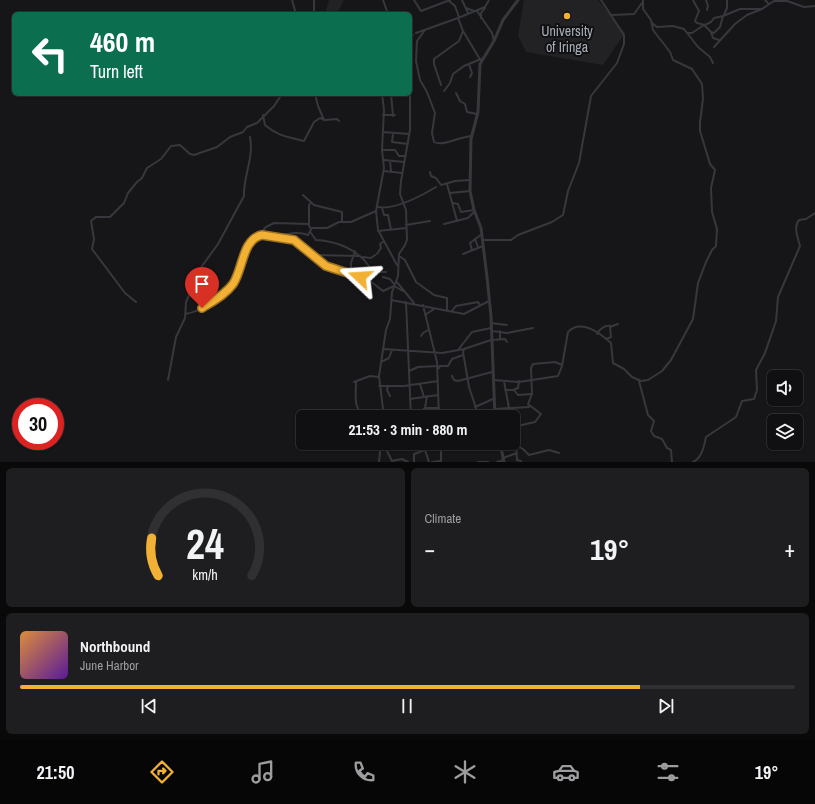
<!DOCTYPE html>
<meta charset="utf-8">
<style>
:root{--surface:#101012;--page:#1e1e20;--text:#f1f3f6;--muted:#9c9d9f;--line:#303032;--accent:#f2b134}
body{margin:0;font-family:"Archivo Narrow",sans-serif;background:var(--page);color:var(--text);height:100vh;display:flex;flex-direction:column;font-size:15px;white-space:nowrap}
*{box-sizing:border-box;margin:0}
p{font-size:13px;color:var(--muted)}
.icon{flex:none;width:22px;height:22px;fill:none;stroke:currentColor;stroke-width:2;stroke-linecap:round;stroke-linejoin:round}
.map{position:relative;height:462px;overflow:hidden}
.drawer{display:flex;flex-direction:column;gap:6px;padding:6px;background:#09090a;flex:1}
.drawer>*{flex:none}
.hud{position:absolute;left:12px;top:12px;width:400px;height:84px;border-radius:6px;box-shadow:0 1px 3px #0004,0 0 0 1px var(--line);background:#0b6e4f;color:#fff;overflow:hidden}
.buttons{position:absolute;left:767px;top:370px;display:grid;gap:8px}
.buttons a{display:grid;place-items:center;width:36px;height:36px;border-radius:6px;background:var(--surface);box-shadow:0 1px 3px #0004,0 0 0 1px var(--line);font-size:20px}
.speed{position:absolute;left:12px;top:398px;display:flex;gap:8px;font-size:20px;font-weight:700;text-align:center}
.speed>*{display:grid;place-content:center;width:52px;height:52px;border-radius:50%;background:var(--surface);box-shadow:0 1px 3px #0004,0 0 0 1px var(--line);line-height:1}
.speed .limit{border:6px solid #d22;background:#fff;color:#111}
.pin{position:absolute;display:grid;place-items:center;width:34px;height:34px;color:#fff;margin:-41px -17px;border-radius:50% 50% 50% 0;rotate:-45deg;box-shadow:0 0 4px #0007}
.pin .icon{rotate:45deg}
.me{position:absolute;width:44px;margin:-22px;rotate:290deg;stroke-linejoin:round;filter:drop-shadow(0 0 3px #0008)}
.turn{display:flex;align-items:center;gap:14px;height:84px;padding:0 12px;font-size:18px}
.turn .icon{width:52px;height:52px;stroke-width:2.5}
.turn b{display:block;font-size:28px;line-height:34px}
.big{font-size:30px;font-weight:700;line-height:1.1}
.drawer .widget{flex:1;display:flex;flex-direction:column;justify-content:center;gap:6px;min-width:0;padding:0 14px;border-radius:6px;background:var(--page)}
.drawer .dial{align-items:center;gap:0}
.dial svg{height:104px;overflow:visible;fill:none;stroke:var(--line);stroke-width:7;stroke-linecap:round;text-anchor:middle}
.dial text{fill:var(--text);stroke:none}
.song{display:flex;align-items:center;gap:12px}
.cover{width:48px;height:48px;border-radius:6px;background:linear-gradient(135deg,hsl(30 70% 55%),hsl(270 70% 35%))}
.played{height:4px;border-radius:2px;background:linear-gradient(90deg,var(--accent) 80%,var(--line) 80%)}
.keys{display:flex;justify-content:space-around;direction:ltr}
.heat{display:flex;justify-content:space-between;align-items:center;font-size:22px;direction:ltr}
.drawer .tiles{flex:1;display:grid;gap:6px;grid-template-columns:1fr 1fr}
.widget:last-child{grid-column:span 2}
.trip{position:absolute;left:296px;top:410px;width:224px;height:40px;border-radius:6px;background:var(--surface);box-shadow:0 1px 3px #0004,0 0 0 1px var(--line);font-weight:700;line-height:40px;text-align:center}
.tab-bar{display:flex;height:64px;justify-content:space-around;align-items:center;background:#060607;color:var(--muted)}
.tab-bar .icon{width:28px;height:28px}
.tab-bar .current{color:var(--accent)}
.tab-bar b{font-size:18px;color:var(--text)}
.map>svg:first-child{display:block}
</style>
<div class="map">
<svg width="815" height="462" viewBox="0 0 815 462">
<rect width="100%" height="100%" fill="#161618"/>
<path fill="#222225" d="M329 0H344L337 14H325Z
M524 0H598L625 33 603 65 526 52 518 36Z"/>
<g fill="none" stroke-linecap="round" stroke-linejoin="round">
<path stroke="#37383d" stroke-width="2" d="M292 0 296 14
M314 0V14
M383 0 388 14
M414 0 421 11 450 0
M448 0 455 6 459 17
M462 0 468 13
M693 0 699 11 695 21 697 23 705 25
M706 0 708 6 707 10
M765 0 769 4
M466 8 474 11
M477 11 492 33 494 41
M612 15 634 14 642 3
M724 15 727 8V0
M481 18V13L485 8
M652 23 657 27 673 26 684 29 698 47 710 57 713 63
M705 25 711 22 714 18 723 16
M425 30 417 41 416 61 420 80 427 92 435 113 432 133 434 142C443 147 461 136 472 136
M711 32 713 38 719 40
M416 33 458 18
M687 33H692L704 25 711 32 714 33 720 27 723 16 740 9H760
M410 35H413
M714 47 735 24 747 15 762 9 774 1H787L804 7 815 6
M481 61 463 31 458 18 485 7 489 0
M469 64 472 73 470 77
M441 85 434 64V59L459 41 463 31
M444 91 450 83 453 74 464 66 481 59
M456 93 460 101 465 104 467 112 477 114
M315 94 318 106 324 120
M391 94 393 116
M263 115 265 125C277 136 289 137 304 141L314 122 320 118 325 120 337 119 339 121
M383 115H395
M383 132 409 134
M393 134 392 142 408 144
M382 150H395L399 156H406
M384 160 404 162
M390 161 391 171
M384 171 402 173
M430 172 431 176 436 178 441 185 455 181 470 180
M447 184 457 221
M450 193 470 191
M303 195 314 205 342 212V222
M453 203 458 204 461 212 474 210
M378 207C396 210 421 196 436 187
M382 208 384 215H388L391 230
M376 211 378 230 397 265
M444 224 468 218 474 212
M309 225V205L310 204
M406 225 430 221
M378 231 406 228
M311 233 316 240C333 241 349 246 362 258 367 262 369 268 374 272
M258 236 266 227 274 223 308 224 311 229
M277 236 296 241 329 267 361 276 374 272H386
M475 239 478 247
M482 240H511L518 235 552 222 563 215 568 191 579 163 591 96 617 63 624 44V35L601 0
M472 250 470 243 482 234
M377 254 381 248 380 244 384 241
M463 254 483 246
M315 255 358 256
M399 256 405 260 416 282 434 295 447 298V310
M363 257 371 258 375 255
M351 273V263L355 251
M365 277 383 291 394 286 403 291
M383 277 390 279 394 284
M396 281 414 303
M391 300 464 314 489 301
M136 302 125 293 92 249 94 239 91 221 96 217H110L124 203 128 193 137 182 142 178 147 168 161 159 171 146 180 145 190 154 194 155 217 147 230 137 243 132 247 127 257 123 274 106 282 94
M406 302 411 417
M423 305 437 362 439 417
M452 311 456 306 478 302 480 305
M185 314C202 311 225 298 234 283 242 271 243 244 256 236 263 232 270 237 278 236 288 234 298 231 308 235L312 228H327L339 222H351L376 211 384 168 382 150 384 110 382 94
M425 315 434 309
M491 323 507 325
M492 331 507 333 533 328
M597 334C600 329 605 325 611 326
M421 336 423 333 428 330
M500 339V331
M606 339 611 337 610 327 618 324
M492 340 505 339 507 342
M383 349 442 353 464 349
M458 350 472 332 491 328
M381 362 389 358 392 350
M439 368 440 366H448L452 359 463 355
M409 371 418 367 438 366
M452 376 454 380 458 381 492 372
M168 380 176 337 185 318 186 302 202 266 218 244 244 196C243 177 254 158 250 137
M493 380 519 382 558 376 562 366 568 332C581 318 600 333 611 343L613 363 624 369 632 377 641 381 648 380 662 371 671 360 693 319 698 283 706 262 712 250 716 246 717 229 712 212 711 188 715 170 710 164 700 131V122L703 99 702 84 692 69 673 60 670 52 653 30 651 20 643 9V0
M504 381 509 408
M639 381 648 415 654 421 651 431 654 436 662 439 667 448 671 450 672 462
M354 382 370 376 379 377
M356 382C356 396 352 411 368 417
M420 384 424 397
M379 386H404L438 381
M388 386 387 390 390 396
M505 390H514L518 395 531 394
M513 390 518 388 519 381
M410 399 438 395
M475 407 493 399
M425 408 427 396
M508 408 510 417
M495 409 529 407
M410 410 420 412 425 408H439
M377 417 383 412
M384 417 379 376 386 330 390 319 392 292 398 276 399 254 405 245 407 240 406 210 400 194 401 181 410 130V94
M479 417 469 387 463 352 464 349 491 340
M513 427 535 422 541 414 528 404 532 394 531 368 533 364 555 362 562 365
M441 443V462
M514 444 517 431
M381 445 386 449 392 461 402 459 408 462
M516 445 517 460 521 461
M501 449 514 444 523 449 529 455 549 450 559 453
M425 450 429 462
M503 458 517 453
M379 462 381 443
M414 462V454L425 450 422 443
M432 462 441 461
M478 462H488
M497 462 504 460
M693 462C702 458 704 446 706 437L736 417 742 401 754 399 757 390 756 370 765 353 776 321 778 297 800 246C798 238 793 227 799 220L806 219 815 213"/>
<path stroke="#37383d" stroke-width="3" d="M495 417 491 316 487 277 481 228 474 210 470 191 471 139 478 112 480 64 494 41 503 20 518 0
M500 443 504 462"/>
</g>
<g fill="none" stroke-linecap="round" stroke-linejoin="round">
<defs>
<path id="route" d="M202 308C213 301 225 295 233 284 243 270 242 239 262 235L294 240 326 266 360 277"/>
</defs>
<use href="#route" stroke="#9d7322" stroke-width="10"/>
<use href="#route" stroke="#f2b134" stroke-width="7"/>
</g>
<circle fill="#f2b134" stroke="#111113" stroke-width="1.5" cx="567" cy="16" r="4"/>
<g text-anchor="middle" stroke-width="4" stroke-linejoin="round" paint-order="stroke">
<g font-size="14" fill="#a8adb8" stroke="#111113">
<text x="567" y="36">University<tspan x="567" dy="16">of Iringa</tspan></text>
</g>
</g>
</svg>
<div class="buttons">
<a><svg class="icon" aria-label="sound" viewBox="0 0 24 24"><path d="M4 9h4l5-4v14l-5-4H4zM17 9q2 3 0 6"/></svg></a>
<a><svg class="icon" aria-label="layers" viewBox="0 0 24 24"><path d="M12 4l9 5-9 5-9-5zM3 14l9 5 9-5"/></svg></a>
</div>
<div class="speed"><div class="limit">30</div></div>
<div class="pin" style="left:202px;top:308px;background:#d93025"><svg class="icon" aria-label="arrive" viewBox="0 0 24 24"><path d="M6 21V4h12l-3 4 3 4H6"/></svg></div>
<svg class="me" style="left:360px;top:277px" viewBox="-20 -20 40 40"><path d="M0-17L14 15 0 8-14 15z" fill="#f2b134" stroke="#fff" stroke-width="4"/></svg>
<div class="trip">21:53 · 3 min · 880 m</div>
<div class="hud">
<div class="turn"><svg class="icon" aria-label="left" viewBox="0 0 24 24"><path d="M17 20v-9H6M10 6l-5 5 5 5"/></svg><div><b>460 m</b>Turn left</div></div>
</div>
</div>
<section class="drawer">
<div class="tiles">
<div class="widget dial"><svg viewBox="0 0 100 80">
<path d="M14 69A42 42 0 1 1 86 69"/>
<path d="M14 69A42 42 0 0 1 9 40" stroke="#f2b134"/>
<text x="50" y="56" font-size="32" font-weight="700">24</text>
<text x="50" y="72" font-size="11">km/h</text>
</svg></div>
<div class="widget"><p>Climate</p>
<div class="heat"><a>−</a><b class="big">19°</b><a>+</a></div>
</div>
<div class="widget">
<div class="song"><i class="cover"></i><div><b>Northbound</b><p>June Harbor</p></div></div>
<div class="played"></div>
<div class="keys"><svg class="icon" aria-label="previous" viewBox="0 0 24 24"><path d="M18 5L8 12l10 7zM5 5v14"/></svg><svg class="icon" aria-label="pause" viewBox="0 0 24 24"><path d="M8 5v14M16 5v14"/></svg><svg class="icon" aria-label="next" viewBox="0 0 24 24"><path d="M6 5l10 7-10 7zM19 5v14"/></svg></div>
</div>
</div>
</section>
<nav class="tab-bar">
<b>21:50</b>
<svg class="icon current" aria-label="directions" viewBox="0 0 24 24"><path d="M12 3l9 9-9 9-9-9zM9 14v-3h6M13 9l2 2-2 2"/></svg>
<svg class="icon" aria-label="music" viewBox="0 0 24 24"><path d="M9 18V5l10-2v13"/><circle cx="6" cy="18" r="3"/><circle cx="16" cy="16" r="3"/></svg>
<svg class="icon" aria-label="phone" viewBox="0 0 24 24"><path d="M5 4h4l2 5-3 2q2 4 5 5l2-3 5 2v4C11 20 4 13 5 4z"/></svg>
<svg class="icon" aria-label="climate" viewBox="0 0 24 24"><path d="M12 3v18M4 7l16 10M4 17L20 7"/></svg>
<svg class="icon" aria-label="car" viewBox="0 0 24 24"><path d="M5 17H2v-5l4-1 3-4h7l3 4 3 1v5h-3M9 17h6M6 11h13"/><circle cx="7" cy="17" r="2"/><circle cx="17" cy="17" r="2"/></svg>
<svg class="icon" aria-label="filters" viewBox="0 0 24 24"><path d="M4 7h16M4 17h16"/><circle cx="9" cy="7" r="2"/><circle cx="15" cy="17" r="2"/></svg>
<b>19°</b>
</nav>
